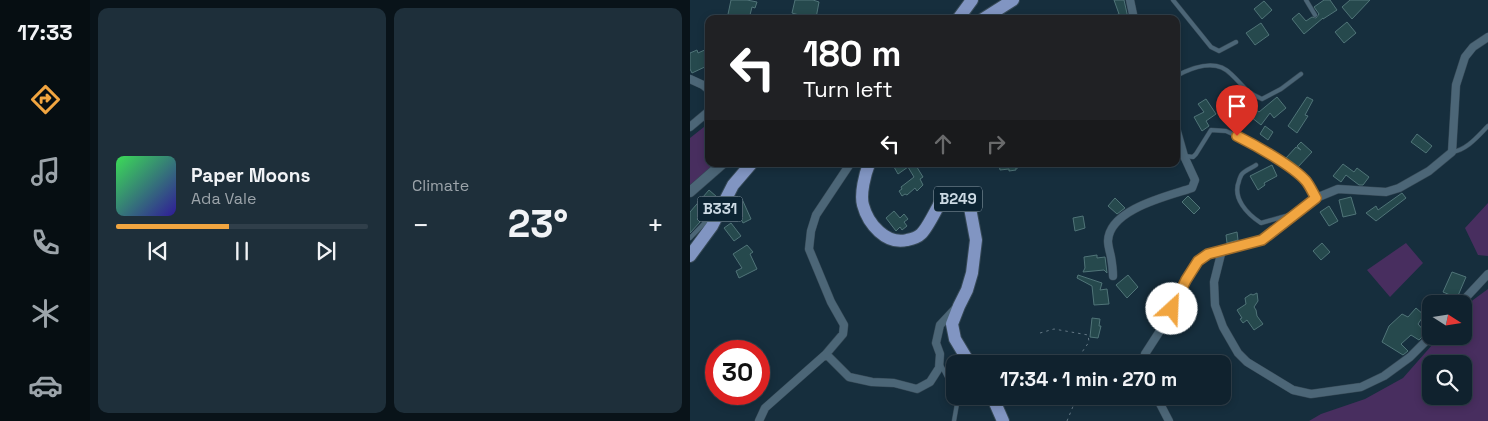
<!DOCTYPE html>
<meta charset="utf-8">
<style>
:root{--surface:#10222e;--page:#1e2f3a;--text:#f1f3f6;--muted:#9ca4aa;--line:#303f4a;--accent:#f1a540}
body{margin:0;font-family:"Space Grotesk",sans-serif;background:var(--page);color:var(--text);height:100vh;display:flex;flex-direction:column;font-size:19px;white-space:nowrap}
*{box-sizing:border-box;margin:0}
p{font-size:16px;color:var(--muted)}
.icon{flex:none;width:28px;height:28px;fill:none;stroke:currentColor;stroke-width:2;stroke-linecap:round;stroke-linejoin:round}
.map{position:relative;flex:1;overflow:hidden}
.drawer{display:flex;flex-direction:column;gap:8px;padding:8px;background:#091319;width:600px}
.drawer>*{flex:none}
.guide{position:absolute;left:15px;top:15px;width:475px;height:152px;border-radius:10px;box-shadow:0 2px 8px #0003,0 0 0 1px var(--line);background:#202124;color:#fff;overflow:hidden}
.needle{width:32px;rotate:102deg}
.buttons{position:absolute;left:732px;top:295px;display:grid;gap:10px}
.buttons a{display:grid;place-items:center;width:50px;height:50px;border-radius:10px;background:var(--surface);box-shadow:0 2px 8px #0003,0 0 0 1px var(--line);font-size:25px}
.speed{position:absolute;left:15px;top:340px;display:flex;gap:10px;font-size:25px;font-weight:700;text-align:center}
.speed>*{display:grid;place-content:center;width:65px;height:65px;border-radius:50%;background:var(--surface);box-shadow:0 2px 8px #0003,0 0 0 1px var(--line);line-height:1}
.speed .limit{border:8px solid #d22;background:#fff;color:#111}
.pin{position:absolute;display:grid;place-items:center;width:42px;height:42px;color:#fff;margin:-51px -21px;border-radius:50% 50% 50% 0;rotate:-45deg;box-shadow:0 0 5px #0007}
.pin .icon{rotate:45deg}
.me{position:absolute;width:55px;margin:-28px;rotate:25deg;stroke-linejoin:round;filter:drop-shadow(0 0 4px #0008)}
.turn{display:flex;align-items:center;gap:18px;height:105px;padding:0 15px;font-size:22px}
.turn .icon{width:65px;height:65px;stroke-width:2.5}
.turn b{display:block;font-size:35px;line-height:42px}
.lanes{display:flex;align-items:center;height:48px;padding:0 15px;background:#0003;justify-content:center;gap:25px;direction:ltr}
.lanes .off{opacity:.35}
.big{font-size:38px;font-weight:600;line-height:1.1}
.drawer .tile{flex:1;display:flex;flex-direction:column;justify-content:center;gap:8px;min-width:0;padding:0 18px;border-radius:10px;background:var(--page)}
.song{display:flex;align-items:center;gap:15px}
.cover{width:60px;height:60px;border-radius:8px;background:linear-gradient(135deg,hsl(130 70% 55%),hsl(250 70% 35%))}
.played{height:5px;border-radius:2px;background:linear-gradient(90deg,var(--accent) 45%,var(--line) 45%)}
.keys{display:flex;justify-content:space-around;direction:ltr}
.heat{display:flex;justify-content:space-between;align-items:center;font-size:28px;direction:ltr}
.drawer .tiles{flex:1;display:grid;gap:8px;grid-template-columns:repeat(2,1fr)}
.trip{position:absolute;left:256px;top:355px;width:285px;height:50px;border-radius:10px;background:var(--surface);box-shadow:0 2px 8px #0003,0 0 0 1px var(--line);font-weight:600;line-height:50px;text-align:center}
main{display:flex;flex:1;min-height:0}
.tabs{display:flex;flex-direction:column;width:90px;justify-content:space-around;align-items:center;background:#060e12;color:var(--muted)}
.tabs .icon{width:35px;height:35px}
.tabs .selected{color:var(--accent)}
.tabs b{font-size:22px;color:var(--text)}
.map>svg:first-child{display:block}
</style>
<main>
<nav class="tabs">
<b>17:33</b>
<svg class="icon selected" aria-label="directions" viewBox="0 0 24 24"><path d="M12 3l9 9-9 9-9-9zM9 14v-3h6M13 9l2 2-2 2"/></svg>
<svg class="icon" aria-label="music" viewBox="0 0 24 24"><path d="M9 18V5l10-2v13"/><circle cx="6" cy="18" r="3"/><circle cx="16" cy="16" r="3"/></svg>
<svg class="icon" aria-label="phone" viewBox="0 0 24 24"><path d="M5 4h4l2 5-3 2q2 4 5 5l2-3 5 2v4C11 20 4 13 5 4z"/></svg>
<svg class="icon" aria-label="climate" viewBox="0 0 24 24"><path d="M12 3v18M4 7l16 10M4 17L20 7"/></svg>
<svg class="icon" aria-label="car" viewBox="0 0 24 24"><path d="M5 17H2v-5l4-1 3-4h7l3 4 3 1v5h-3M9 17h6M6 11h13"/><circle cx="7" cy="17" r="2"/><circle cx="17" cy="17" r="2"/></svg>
</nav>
<section class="drawer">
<div class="tiles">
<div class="tile">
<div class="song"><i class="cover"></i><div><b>Paper Moons</b><p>Ada Vale</p></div></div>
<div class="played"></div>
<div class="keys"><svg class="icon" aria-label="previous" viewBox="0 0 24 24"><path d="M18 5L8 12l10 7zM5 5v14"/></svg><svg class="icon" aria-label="pause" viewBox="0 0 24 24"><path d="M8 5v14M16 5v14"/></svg><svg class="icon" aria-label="next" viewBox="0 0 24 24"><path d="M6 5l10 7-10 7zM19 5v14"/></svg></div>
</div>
<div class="tile"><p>Climate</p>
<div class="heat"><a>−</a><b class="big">23°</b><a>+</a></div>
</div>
</div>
</section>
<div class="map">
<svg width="798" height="421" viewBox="0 0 798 421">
<rect width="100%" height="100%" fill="#162e3d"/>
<path fill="#482e5f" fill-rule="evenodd" d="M19 123V164H25L0 185V138Z
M798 203V256L788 255 775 228Z
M716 243 733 263 700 297 677 270Z
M798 289V421H619L631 414 675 399 713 378 750 336H774V310L783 300ZM741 364H774V396H741Z"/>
<path fill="#26494d" stroke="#507478" d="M41 0H57L67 2 65 8 62 7 59 19H37Z
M105 0H123L129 2 126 18 119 17V19H108L109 15 102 13Z
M424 0H434L438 18 418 19V17L429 14Z
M634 0H640L647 10 633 19V18L614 34 602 19 609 13 616 21 622 17 626 18 629 14 624 7Z
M660 0H680L662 19 652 7Z
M574 1 582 10 572 19 564 9Z
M657 22 666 33 654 43 645 32Z
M571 23 579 35 565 45 556 33Z
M19 48V65L2 73 0 69V53L7 50 8 53Z
M587 97 596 108 584 118 580 113 571 125 561 117 566 110 569 112Z
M617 97 623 100 615 115 618 116 607 133 598 126Z
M516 99 526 114 516 121 519 126 512 131 504 117 514 112 508 104Z
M575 126 583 132 578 140 570 134Z
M727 134 742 146 736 153 721 142Z
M611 142 622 152 607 168 596 158 606 147 611 150 607 146Z
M209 164H225L233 177 230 179 233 185 227 191 225 188 217 195 215 194 212 196 209 191 212 189 211 187 224 177 218 167 208 174 204 167Z
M309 164H328V168H326V170L319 171V169L310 170Z
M653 164 664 172 667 168 679 177 673 185H669L656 175 651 182 643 176Z
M582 165 587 176 574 183 575 185 568 190 560 176Z
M19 190 27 197 7 219 10 222 0 233V212Z
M712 193 716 198 686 221 676 213 686 206 688 210Z
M498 196 510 208 504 214 492 202Z
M661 197 666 214 653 217 649 200Z
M425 198 435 208 427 214 418 206Z
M52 199 61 219 53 223 43 203Z
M639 206 648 221 639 226 630 212Z
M204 211 210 218 214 214 218 219 214 222 217 226 212 230 210 227 206 231 196 218Z
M393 216 395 228 385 231 383 218Z
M41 223 51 236 44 241 34 228Z
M547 232 548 240 537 243 536 235Z
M632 243 640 252 631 260 623 251Z
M57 245 63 252 60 254 67 269 49 278 46 271 52 268 43 254Z
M407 255V258L415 257 417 273 414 270 393 272 395 268 394 257Z
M762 272 776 277 767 298 753 292Z
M388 275 412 283 410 290 417 289 419 304 404 305 402 286 387 278Z
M438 275 448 287 437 298 426 285Z
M567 293 568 301 564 307 566 310 567 316 573 324 564 330 557 320 553 323 550 319 552 318 547 310 556 304 555 298 561 294 563 295Z
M726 308 734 315 728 324 736 333 729 340 721 335 711 344 718 351 713 355 692 342 699 326 712 314 718 317Z
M402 318 410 319 409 326H411L408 338 400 337Z"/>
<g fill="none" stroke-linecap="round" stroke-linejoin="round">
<defs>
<path id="service" d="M483 0 521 47 529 51 546 42
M616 0 625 15
M486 76C503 67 526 58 541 74 554 86 555 92 572 99L591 89 611 74
M762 152C777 150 788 136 798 126
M495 156 503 157 506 154 521 130 536 131 558 141 601 168 615 181 626 198
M566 165C562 168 555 170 552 174 551 175 549 180 549 181 542 198 557 214 571 223L603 214
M0 238 23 214
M251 365 265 393
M264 421 268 398 267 396"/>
<path id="minor" d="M440 0 444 19
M0 79 13 85 19 90
M0 127 19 111
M532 250 524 282 525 305 533 327 548 353 557 362 603 390 621 394 671 387 694 376 720 357 741 336
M423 276C423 270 422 263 421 257 420 252 418 246 418 241 419 209 478 196 502 188L505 180 494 156 486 128
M770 304 798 274
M136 354 159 377 182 382 204 383 227 389 240 382 249 368 250 354 246 343 250 325 265 309
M453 364 455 354 475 323 496 279 508 261 518 254 572 240 626 198 648 189 696 192 709 188 739 171 762 152 766 85 775 57 783 47 798 37
M466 396 479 421
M69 421 75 408 136 354 153 334 154 325 141 302 119 249 121 231 126 215 160 164"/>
<path id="tertiary" d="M0 192 32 164"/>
<path id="primary" d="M268 19 282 0
M293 19 323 0
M179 164C175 174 170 194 173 205 178 224 196 245 217 240 222 239 227 238 231 234 238 228 247 207 253 198 265 195 271 201 280 208L286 240 282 273 277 290 269 306 262 324 265 339 280 364
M0 256 22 226 43 185 61 164
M302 396 313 421"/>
</defs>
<use href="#service" stroke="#364956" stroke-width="5"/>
<use href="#minor" stroke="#364956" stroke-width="9"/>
<use href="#tertiary" stroke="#364956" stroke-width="11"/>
<use href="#primary" stroke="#364956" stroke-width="14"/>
<path stroke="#637784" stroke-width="1" stroke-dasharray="2.5 4" stroke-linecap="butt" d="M350 333 364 329 398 335 399 342 390 355 391 362 399 364
M377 421 384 404 391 396"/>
<use href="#service" stroke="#4c6677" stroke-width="4"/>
<use href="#minor" stroke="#4c6677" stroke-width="8"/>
<use href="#tertiary" stroke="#4c6677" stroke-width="10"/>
<use href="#primary" stroke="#8195c2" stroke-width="12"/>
</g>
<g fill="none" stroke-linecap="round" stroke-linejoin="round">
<defs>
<path id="route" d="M482 309 496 280 508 261 518 254 572 240 626 198C623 193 620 186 616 181 603 166 565 145 547 136"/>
</defs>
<use href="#route" stroke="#9d6b2a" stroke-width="12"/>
<use href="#route" stroke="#f1a540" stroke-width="9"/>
</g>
<g text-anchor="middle" stroke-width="5" stroke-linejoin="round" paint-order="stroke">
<g fill="#0c2433" stroke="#92a3ae" stroke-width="1">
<rect x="244" y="186.5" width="48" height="25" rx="4"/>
<rect x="7.5" y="196.5" width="45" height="25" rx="4"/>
</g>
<g font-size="15" font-weight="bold" fill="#cbd9e3">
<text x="268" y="204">B249</text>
<text x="30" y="214">B331</text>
</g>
</g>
</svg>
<div class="buttons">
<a><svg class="needle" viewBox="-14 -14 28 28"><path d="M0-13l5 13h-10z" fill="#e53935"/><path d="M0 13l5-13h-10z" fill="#9ca4aa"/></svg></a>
<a><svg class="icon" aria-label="search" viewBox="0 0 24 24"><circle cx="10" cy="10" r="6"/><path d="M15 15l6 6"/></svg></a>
</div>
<div class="speed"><div class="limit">30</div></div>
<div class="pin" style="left:547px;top:136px;background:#d93025"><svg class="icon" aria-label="arrive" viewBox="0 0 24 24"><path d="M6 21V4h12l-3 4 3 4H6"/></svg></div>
<svg class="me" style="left:482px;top:309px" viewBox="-20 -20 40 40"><circle r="19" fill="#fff"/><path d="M0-13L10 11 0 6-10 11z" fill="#f1a540"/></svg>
<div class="trip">17:34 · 1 min · 270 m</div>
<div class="guide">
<div class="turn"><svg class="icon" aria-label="left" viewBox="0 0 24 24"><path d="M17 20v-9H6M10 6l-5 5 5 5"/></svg><div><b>180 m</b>Turn left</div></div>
<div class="lanes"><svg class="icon" aria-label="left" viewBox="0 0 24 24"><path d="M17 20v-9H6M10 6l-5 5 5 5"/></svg><svg class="icon off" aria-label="ahead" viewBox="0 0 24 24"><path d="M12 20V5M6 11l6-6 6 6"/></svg><svg class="icon off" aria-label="right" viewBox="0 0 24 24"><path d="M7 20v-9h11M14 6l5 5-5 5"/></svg></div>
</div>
</div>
</main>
